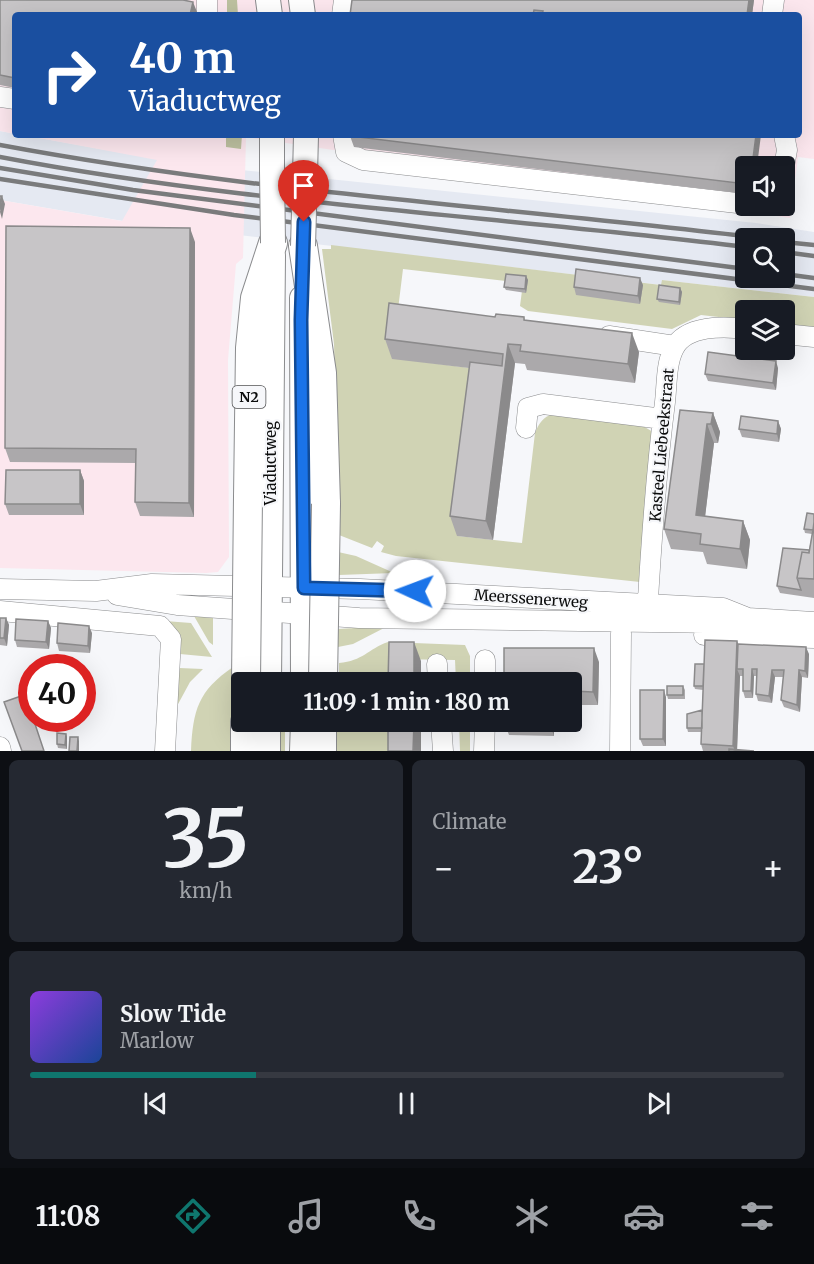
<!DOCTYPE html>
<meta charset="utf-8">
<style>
:root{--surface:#171b24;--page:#242831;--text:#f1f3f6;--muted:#9ea1a6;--line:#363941;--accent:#0f766e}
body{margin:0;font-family:Merriweather,serif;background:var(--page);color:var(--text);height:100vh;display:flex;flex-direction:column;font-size:22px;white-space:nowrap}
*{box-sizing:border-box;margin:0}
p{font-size:20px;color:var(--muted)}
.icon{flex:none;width:33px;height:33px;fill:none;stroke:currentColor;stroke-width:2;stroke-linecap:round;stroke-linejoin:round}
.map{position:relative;height:751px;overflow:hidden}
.sheet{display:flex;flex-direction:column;gap:9px;padding:9px;background:#0d0f14;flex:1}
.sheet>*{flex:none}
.top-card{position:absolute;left:12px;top:12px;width:790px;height:126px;border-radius:6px;box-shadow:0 6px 24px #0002;background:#1a4fa0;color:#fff;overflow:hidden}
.tools{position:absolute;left:735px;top:156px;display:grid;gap:12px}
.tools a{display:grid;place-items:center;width:60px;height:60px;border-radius:6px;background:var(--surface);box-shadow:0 6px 24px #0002;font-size:30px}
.speed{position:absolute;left:18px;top:654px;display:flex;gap:12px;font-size:30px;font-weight:700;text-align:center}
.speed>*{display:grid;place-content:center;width:78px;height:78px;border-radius:50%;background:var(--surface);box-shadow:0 6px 24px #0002;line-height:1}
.speed .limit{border:9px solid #d22;background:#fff;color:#111}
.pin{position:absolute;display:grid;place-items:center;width:51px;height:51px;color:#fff;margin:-62px -26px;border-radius:50% 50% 50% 0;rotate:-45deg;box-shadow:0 0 6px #0007}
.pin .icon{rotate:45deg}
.me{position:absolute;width:66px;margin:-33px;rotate:272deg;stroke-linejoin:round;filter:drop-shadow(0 0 4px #0008)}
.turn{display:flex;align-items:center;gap:21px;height:126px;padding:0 18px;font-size:27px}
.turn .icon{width:78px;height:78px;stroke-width:2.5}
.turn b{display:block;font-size:42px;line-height:51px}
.big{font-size:45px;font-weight:700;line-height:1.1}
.sheet .tile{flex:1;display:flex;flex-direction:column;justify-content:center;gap:9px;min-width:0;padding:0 21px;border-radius:9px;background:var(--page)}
.sheet .dial{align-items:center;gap:0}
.dial b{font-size:78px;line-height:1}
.song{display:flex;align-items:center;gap:18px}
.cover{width:72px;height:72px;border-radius:9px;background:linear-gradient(135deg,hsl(270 70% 55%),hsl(220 70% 35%))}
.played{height:6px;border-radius:3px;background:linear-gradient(90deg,var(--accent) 30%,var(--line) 30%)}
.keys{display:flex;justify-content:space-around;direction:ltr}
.heat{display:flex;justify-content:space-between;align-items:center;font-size:33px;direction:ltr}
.sheet .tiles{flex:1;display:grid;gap:9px;grid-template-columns:1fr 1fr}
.tile:last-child{grid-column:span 2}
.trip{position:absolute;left:231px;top:672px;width:351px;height:60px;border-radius:6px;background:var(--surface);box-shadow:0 6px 24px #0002;font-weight:700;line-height:60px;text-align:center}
.menu{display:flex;height:96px;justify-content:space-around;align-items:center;background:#090b0e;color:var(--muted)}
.menu .icon{width:42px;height:42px}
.menu .selected{color:var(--accent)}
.menu b{font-size:27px;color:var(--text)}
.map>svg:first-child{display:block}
</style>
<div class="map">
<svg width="814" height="751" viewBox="0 0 814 751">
<rect width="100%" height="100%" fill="#f6f7fa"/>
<path fill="#e5e9f2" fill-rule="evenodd" d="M0 131 157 159 241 170 756 223 814 232V297L662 280V285L230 234 123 221 0 200ZM746 238H784V278H746Z"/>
<path fill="#fce7ee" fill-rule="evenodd" d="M0 0H814V159L798 157 790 218 246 137 243 258 236 264 228 360 229 557 218 572 206 573 0 568V200L122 221 157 160 23 135H800V15H15V134L0 131ZM746 166H784V206H746Z"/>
<path fill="#d0d3b4" d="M331 245 661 285 662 280 814 297V329L785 325 784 310H746L745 320 701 315 672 329 528 311 520 306 523 283 403 269 392 358 478 369 458 536 522 543 535 433C539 423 543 417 553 414L638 423 653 432 640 582 396 556 381 552 384 546 377 541 372 548 339 535 334 344 322 249H331Z
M338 552 356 556 394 573 339 575Z
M194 616 213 618V645L209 642Z
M165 621 191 623 212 657 180 654V638Z
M388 626 353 644 338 647V629Z
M388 642 465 645 470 656V682H456L455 660 391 659V682H339V663C363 661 368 649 388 642Z
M233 667H237V751H191C193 710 198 691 233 667Z
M179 668 203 669 190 682 177 706Z
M276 722H285V751H276Z
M334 722H391V751H334Z
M459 722H470V751H460Z"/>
<path fill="#bdc1a0" d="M227 0H237L238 15H227Z
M226 135H242L241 149 226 147Z"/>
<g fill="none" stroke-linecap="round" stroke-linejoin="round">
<defs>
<path id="minor" d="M207 15V0
M342 15 344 0
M772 15 774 0
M0 97 15 99
M343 135 346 152 363 160 746 204
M784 135 787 150 784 167
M784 334 814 337
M609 336 675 346
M526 428 528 408 543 404 663 419
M0 589 96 591 152 584 360 589 723 608 748 618 814 622
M117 595 177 605 359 618 723 623 748 618
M0 611 160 626 171 639 165 751
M647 617C651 545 656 473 665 402 667 385 666 363 674 348 686 325 724 326 746 329
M704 635 814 638
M437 664 438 682
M485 682V660
M441 722 443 751
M0 747 1 751
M484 751 485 722
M620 751 621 633"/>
<path id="major" d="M268 0 270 15
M301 0 303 15
M272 171V135
M305 175 306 135
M302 298 303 682
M269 682 273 256
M268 751V722
M302 751 303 722"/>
<path id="highway" d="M303 246 322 373 326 504
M248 497 250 348 255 298 273 243
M245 751V722
M322 751V722"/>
</defs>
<use href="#minor" stroke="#8b8c8e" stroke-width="21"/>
<use href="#major" stroke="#8b8c8e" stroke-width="26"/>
<use href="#highway" stroke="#8b8c8e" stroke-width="30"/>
<use href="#minor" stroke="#fff" stroke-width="20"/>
<use href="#major" stroke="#fff" stroke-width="24"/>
<use href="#highway" stroke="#fff" stroke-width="28"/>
<path stroke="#7a7b7c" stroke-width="4.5" d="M0 145C251 192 506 207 760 238
M0 157C246 204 497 216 746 247
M0 168 133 190 746 269
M0 179 234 215 814 289
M784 242 814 245
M784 252 814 256
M784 274 814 278"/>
<defs>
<path id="major-bridge" d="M272 171 273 243
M303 246 305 175"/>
<path id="highway-bridge" d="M323 680 326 504
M246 682 248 497"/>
</defs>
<use href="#major-bridge" stroke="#8b8c8e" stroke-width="26" stroke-linecap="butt"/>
<use href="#highway-bridge" stroke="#8b8c8e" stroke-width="30" stroke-linecap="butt"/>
<use href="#major-bridge" stroke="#fff" stroke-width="24"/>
<use href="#highway-bridge" stroke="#fff" stroke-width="28"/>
</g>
<path fill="#aba9ab" d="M0 0 197 12 15 15V88L0 85Z
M352 0H754L752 15H350Z
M350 136 746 166V194L354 147Z
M195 242 194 517 140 516 135 502 136 463 10 462 5 448Z
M526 276 528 280 526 293 506 290 504 287Z
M643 285 640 304 576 295 574 287Z
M680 288 682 292 680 305 659 302 657 299Z
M495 317H524L525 320 639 352 635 383 527 370 525 364 515 363 493 540 457 536 450 516 469 368 392 359 385 339Z
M778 368 776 390 708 381 705 374Z
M680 410 713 413 720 432 718 443H714L705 516 743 521 750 540 747 569 707 564 703 552 671 549 664 529Z
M778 421 781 429 779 442 742 437 739 429Z
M80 470 84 481V515H9L5 504Z
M814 514V598L780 593 777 586 809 550 812 534 805 533 804 529Z
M0 618H6L9 625 7 646 0 645Z
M48 621 51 628 49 649 17 647 15 640Z
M92 633 90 653 59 651 57 643Z
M737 641 738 644 809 654 808 678 802 677 800 712 784 707 781 700 783 677H775L772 703 758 701 756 694 757 676H754L753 698H745L743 691V676H740L737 750 755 751H703L701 744V732H688L687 728 702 710 703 690 695 689 694 686 704 664Z
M599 662 598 705H572V682Z
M683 686 685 690V699H668L667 695Z
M666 697V746H643L640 739Z
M504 722H554V736L509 735Z
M66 734 67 737V749L58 748 57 744Z"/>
<path fill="#8b8a8b" d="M749 0H754L752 15H747Z
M193 2 197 12 196 15H190Z
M756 135H761L757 166H752Z
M2 196 5 204 2 219 0 212Z
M190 228 195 242 194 517 189 503Z
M526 276 528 280 526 293 525 289Z
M640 278 643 285 640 304 638 296Z
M680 288 682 292 680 305 679 302Z
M632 333 639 352 635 383 628 364Z
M508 344 515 363 493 540 486 521Z
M776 361 778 368 776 390 773 383Z
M713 413 720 432 718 443 711 424Z
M778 421 781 429 779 442 777 434Z
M707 424 714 443 703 534 696 515Z
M80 470 84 481V515L80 504Z
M743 521 750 540 747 569 740 549Z
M6 618 9 625 7 646 4 638Z
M48 621 51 628 49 649 46 642Z
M89 626 92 633 90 653 88 646Z
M737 641 741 652 737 669 740 676 737 751H735L733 746Z
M414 642 421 661V682H414Z
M806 647 809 654 808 678 805 671Z
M594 648 599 662 598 705 593 692Z
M752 669 754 676 753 698 751 691Z
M772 670 775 677 772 703 769 696Z
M799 670 802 677 800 712 797 705Z
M664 690 666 697V746L663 739Z
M414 722H421V751H413Z
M549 722H554V736Z
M66 734 67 737V749L65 745Z
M78 737 79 741V751H77Z"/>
<path fill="#c7c5c7" stroke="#8b8a8b" stroke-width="1.5" d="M0 0H183L193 2 190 15H15V78L0 75Z
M352 0H749L747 15H580L575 14V15H542L543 11 534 10 533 15H350Z
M351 135H756L752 166H746V184L350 136Z
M0 196H2L0 210Z
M6 226 190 228 189 503 135 502 136 449 5 448Z
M576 269 640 278 638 296 574 287Z
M506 274 526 276 525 289 504 287Z
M659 285 680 288 679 302 657 299Z
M389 303 495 317 496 314 524 317V320L632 333 628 364 520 351 521 345 508 344 486 521 450 516 470 362 502 366 503 354 385 339Z
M708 352 776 361 773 383 705 374Z
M680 410 713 413 711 424H707L696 515 743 521 740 549 700 544 701 534 664 529Z
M741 416 778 421 777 434 739 429Z
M6 470H80V504H5Z
M807 513 814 514V522L813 530 804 529Z
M814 524V579L797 578 802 552 809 553Z
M783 548 809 550V553L802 552 797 578 801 590 777 586Z
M0 618H6L4 638H0Z
M16 619 48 621 46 642 15 640Z
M58 623 89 626 88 646 57 643Z
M705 640 737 641 733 746 701 744Z
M389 642H414V682H388Z
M738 644 806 647 805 671 799 670 797 705 781 700 784 670H772L769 696 756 694 757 669H752L751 691H743V669H737Z
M504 648H594L593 692 572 691V682H504Z
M695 664H704L703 686H694Z
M667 686H683V695H667Z
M640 690H664L663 739H640Z
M24 695 32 715V718H33L44 751H22L4 702Z
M702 710V728H687V714Z
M388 722H414L413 751H388Z
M57 733 66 734 65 745 57 744Z
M70 737H78L77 751H69Z
M729 749 754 751H729Z"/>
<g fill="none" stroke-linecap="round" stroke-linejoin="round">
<defs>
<path id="route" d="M304 222 301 320 304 588 415 591"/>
</defs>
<use href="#route" stroke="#114b97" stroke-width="15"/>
<use href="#route" stroke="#1a73e8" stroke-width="10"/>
</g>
<g text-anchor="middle" stroke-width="4.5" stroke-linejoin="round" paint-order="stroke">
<rect fill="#f6f7fa" stroke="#525253" stroke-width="1.5" x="232.5" y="386" width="33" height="22" rx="4.5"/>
<g font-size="14" font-weight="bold" fill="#0b0c0c">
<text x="249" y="402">N2</text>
</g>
<g font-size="15" fill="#0b0c0c" stroke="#f6f7fa">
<text transform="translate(662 445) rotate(-85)" y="5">Kasteel Liebeekstraat</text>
<text transform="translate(271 463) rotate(-90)" y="5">Viaductweg</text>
<text transform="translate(531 599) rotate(4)" y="5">Meerssenerweg</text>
</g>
</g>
</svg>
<div class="tools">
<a><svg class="icon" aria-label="sound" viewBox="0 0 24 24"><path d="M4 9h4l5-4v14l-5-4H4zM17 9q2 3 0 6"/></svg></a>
<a><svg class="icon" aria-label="search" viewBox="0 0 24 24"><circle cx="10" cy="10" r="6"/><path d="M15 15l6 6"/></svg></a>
<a><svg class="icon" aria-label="layers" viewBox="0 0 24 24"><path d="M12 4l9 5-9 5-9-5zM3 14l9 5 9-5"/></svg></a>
</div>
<div class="speed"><div class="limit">40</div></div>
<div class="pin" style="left:304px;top:222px;background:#d93025"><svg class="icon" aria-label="arrive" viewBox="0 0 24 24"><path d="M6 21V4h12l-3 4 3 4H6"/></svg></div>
<svg class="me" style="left:415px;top:591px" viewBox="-20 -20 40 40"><circle r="19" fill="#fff"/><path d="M0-13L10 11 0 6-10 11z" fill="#1a73e8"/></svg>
<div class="trip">11:09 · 1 min · 180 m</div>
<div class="top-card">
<div class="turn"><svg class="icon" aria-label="right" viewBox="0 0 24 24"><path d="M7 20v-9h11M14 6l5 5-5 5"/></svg><div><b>40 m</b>Viaductweg</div></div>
</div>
</div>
<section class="sheet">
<div class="tiles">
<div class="tile dial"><b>35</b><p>km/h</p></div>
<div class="tile"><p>Climate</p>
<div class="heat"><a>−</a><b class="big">23°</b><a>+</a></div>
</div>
<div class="tile">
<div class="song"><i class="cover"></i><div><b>Slow Tide</b><p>Marlow</p></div></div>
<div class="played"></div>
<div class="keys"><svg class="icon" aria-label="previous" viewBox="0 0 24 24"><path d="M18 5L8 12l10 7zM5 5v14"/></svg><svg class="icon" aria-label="pause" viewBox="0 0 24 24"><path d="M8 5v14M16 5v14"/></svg><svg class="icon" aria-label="next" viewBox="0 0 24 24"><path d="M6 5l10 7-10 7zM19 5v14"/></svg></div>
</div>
</div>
</section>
<nav class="menu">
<b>11:08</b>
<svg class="icon selected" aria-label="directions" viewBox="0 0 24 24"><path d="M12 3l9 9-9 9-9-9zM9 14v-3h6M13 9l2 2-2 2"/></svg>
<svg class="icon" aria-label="music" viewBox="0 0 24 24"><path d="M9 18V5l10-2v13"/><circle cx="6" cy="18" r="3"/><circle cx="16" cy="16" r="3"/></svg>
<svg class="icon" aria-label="phone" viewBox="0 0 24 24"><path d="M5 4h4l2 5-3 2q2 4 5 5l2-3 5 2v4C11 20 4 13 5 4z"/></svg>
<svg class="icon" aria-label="climate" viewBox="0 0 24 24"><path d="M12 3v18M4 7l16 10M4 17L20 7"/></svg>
<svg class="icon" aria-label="car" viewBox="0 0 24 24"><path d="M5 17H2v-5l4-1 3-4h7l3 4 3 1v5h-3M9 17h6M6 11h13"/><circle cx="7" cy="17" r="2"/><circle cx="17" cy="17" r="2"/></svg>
<svg class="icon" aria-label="filters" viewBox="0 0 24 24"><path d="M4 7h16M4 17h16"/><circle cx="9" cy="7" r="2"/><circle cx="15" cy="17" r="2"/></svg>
</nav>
